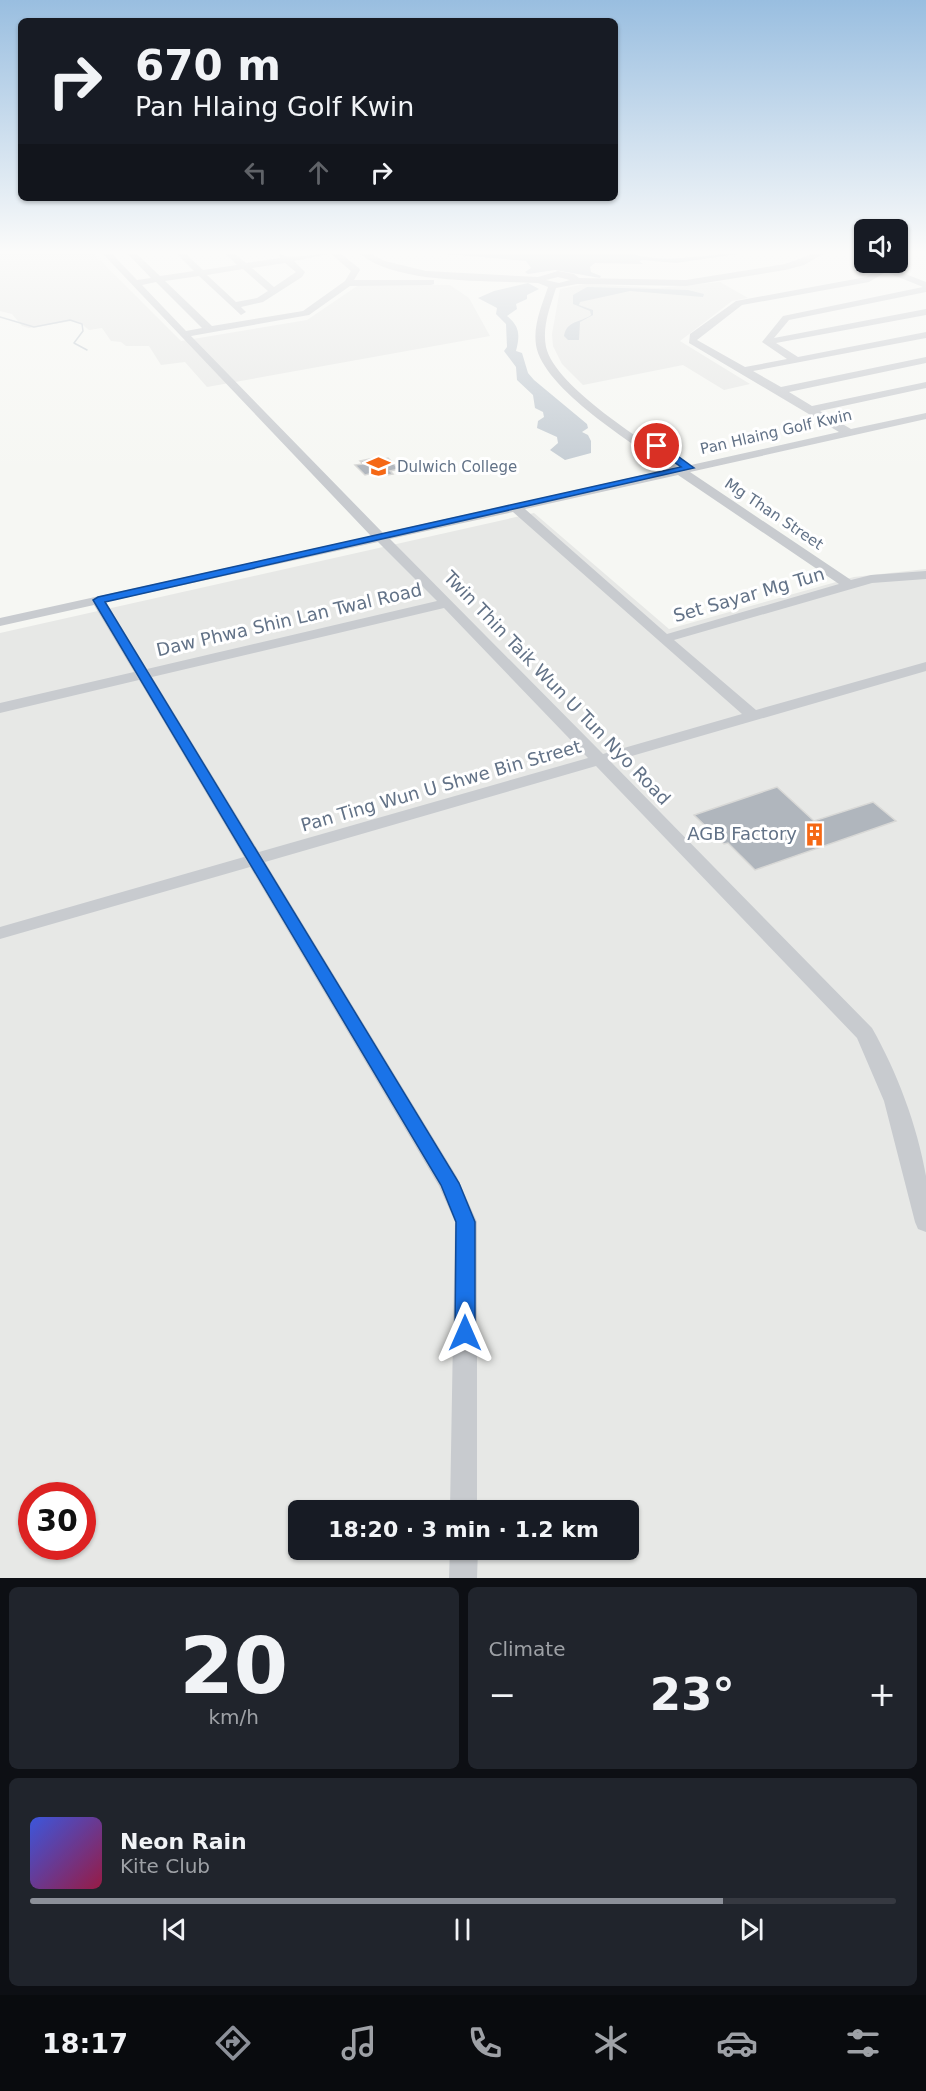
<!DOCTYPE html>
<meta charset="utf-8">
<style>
:root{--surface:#171b24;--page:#20242c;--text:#f1f3f6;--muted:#9ea1a6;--line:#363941;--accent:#8c9099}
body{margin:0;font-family:"DejaVu Sans",sans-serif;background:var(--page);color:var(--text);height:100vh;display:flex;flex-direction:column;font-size:22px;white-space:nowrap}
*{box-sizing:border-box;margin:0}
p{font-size:20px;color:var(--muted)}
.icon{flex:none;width:33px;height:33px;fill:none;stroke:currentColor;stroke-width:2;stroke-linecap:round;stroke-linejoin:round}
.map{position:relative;height:1578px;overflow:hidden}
.drawer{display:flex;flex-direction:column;gap:9px;padding:9px;background:#0d0f14;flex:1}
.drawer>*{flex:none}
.banner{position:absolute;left:18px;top:18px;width:600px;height:183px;border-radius:9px;box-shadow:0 2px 4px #0004;background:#171b24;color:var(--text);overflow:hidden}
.controls{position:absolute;left:854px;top:219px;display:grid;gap:12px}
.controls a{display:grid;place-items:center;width:54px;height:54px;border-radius:9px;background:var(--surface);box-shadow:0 2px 4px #0004;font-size:30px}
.speed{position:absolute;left:18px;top:1482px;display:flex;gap:12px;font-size:30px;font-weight:700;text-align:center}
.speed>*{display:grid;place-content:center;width:78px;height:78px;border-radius:50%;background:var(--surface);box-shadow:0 2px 4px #0004;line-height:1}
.speed .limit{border:9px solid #d22;background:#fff;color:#111}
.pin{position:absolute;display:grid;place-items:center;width:51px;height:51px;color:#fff;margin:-26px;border:3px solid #fff;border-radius:50%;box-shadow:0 2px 6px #0007}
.me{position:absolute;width:66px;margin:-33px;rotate:0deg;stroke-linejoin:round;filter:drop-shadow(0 0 4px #0008)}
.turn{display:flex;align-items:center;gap:21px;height:126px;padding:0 18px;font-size:27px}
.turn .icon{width:78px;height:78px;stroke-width:2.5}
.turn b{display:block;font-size:42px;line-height:51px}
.lanes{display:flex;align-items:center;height:57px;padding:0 18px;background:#0003;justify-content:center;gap:30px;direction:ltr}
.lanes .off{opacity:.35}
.big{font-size:45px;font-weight:700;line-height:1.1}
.drawer .card{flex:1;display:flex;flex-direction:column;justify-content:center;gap:9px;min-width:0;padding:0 21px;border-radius:9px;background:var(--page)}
.drawer .dial{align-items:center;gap:0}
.dial b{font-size:78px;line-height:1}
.song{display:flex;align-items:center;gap:18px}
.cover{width:72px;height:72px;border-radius:9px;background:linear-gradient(135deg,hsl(230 70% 55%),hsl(340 70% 35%))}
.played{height:6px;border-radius:3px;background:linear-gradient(90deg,var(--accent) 80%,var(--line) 80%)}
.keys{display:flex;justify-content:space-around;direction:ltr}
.heat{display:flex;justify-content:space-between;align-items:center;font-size:33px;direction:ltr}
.drawer .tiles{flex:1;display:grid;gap:9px;grid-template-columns:1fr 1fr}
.card:last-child{grid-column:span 2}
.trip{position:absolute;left:288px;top:1500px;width:351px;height:60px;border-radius:9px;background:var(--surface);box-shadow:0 2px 4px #0004;font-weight:700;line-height:60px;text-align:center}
.tab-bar{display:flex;height:96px;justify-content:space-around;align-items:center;background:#090b0e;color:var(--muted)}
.tab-bar .icon{width:42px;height:42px}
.tab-bar .on{color:var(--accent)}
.tab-bar b{font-size:27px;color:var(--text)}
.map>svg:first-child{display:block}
</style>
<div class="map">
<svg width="926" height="1578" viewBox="0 0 926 1578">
<rect width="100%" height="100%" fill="#f6f7f3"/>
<path fill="#e7e8e6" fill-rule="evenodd" d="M0 254H94L181 341 307 320 360 284 450 285 469 298 490 336 207 387 185 362 161 365 149 346H126L121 342 111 341 102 328 89 330 79 322 72 321 29 328 22 326 12 314 0 311Z
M720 282 748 298 732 301 680 341 750 384 724 390 683 365 583 385 562 364 553 346 552 334 560 289 585 284 658 288Z
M534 513 669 629 854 577 926 569V1578H0V633ZM32 1496H82V1546H32ZM298 1510H628V1550H298Z"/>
<path fill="#c4ccd3" d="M446 254H632C668 264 702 254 738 254L676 263 643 260 639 261 643 264 595 263 590 267 591 272 601 276 600 278 555 270 528 274 525 272 531 268 526 261Z
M528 283 539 289 527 295V299L516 304 517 309 507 316C520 327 520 335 516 351L522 353 528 373 534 380 587 424 588 428 582 432 588 435 591 441V453L565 460 550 450 558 443 557 437 537 428 538 421 544 417 543 412 535 408 533 395 517 380 516 367 504 351 507 347 506 324 496 314 497 308 478 298 494 291Z
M587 287 688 290 704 294 703 297 630 291 580 302 579 305 593 310V315L580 322 579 340H568L564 336C567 320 580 323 591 315L590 311 573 304V295Z"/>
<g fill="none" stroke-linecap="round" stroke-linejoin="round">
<path stroke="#c4ccd3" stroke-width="1.5" d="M0 317 34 327 70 320 82 324 83 331 74 343 87 350"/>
</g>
<path fill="#b0b6bd" stroke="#d8d8d6" stroke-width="1.5" d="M374 458 376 461 388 458 399 469 390 471 393 474 376 477 373 473 365 475 355 465 363 464 360 461Z
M777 787 814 821 873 802 896 821 755 870 728 843 724 844 694 815Z"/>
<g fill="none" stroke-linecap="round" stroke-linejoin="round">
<path fill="#c8cbcf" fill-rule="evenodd" d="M103 254H112L137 280 151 278 128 254H137L160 276 194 271 177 254H186L203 270 237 265 226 254H235L246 263 280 258 279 254 288 257 329 254 294 261 305 272 302 277 263 302 241 307 246 312 241 315 199 276 165 281 212 326 303 311 345 281 351 271 331 254H341L359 268 360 270 354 280H434V284L431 285 350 286 309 315 191 336 383 533 670 469C635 445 543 389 536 345 533 325 542 305 548 287L538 283C490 280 397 285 360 254H371L385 261 426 271 538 277 558 271 574 274 579 278 686 280 785 264 812 254H823L804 265 785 270 686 286 577 284 556 288C550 307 542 327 546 347 555 387 648 444 682 467L839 432 689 343 690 334 736 301 866 277 882 267 884 262H893L890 268 926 282V292L789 320 774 338 926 309V315L776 343 798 357 926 332V338L753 371 781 387 926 357V363L789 392 812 406 926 382V388L820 411 851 429 926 413V419L690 472 851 580 871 575 926 571V579L872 583 674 640 756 710 926 662V671L611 762 872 1028C897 1072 917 1125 926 1176 926 1193 926 1214 926 1232L918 1229 915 1222 884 1101 857 1038 596 766 265 862 457 1177 477 1222V1510H450L455 1222 439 1186 250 867 0 939V927L244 857 139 680 0 713V703L134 672 94 605 0 626V618L371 536ZM285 263 296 272 274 287 252 268ZM243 269 268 291 257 298 236 302 207 275ZM886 272 923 287 783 316 762 342 787 359 745 367 697 340 742 305 869 282ZM558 277 570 280 559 283 546 280ZM156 282 202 328 186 331 142 285ZM678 475 839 584 667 634 525 509ZM513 512 742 714 603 754 390 539ZM378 542 437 601 147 669 106 602ZM444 608 588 758 259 852 152 677Z
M450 1550H478L477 1578H449Z"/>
</g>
<linearGradient id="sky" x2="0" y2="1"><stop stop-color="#99bee0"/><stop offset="0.53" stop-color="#fbfbfa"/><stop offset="1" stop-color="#fbfbfa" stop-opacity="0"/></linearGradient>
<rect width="926" height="475" fill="url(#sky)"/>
<path fill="#1a73e8" stroke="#114b97" stroke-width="1.5" d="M654 444H661L694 468 105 602 459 1183 475 1222V1333L472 1339 465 1342 458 1339 455 1333 456 1222 441 1185 93 600 98 597 681 467 654 448Z"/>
<defs>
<symbol id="university-bare" viewBox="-9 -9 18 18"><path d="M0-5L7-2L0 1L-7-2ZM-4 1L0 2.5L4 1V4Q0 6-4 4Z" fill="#f56815" stroke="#fff" stroke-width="2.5" paint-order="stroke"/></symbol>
<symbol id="building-bare" viewBox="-9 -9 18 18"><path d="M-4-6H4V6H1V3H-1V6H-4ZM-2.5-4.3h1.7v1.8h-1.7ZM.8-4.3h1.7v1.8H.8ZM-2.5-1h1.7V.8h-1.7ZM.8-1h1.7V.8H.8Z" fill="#f56815" stroke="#fff" stroke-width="2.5" paint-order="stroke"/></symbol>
</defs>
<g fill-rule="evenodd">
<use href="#university-bare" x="362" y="450" width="33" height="33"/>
<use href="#building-bare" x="798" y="818" width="33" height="33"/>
</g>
<g text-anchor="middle" stroke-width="6" stroke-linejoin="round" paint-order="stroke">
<g font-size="15" fill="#627287" stroke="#fff">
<text transform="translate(776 432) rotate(-13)" y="5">Pan Hlaing Golf Kwin</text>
<text transform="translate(774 514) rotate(34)" y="5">Mg Than Street</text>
</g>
<g font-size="15" fill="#627287" stroke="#fff" text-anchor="start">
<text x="397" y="472">Dulwich College</text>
</g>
<g font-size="18" fill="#627287" stroke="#fff">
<text transform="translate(749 595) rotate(-16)" y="6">Set Sayar Mg Tun</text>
<text transform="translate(289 620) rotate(-13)" y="6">Daw Phwa Shin Lan Twal Road</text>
<text transform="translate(557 688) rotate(46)" y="6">Twin Thin Taik Wun U Tun Nyo Road</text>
<text transform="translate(441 786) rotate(-16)" y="6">Pan Ting Wun U Shwe Bin Street</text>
</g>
<g font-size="18" fill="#627287" stroke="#fff" text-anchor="end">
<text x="797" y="840">AGB Factory</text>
</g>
</g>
</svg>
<div class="controls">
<a><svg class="icon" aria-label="sound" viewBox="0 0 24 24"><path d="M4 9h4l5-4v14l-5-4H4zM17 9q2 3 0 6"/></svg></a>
</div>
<div class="speed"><div class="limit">30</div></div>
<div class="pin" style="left:657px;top:446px;background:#d93025"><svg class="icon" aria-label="arrive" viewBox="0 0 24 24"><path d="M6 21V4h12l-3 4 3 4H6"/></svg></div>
<svg class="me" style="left:465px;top:1333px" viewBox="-20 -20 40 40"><path d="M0-17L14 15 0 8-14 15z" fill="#1a73e8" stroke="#fff" stroke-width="4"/></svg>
<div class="trip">18:20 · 3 min · 1.2 km</div>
<div class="banner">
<div class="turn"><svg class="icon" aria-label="right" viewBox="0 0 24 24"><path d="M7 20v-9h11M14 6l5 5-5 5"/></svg><div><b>670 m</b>Pan Hlaing Golf Kwin</div></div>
<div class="lanes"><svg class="icon off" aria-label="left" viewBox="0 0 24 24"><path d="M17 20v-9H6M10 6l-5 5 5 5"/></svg><svg class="icon off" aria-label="ahead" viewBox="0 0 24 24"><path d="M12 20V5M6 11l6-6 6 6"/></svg><svg class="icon" aria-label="right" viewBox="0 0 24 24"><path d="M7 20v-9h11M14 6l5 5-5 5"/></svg></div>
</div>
</div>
<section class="drawer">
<div class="tiles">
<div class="card dial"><b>20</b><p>km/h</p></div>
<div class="card"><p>Climate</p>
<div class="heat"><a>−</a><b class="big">23°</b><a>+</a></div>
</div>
<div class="card">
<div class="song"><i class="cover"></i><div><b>Neon Rain</b><p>Kite Club</p></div></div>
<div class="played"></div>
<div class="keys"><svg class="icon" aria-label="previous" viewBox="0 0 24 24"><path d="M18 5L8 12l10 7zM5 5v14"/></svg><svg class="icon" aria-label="pause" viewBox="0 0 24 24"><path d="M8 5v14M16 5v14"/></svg><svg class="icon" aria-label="next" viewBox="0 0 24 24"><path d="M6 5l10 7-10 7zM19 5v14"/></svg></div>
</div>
</div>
</section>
<nav class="tab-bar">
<b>18:17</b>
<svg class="icon on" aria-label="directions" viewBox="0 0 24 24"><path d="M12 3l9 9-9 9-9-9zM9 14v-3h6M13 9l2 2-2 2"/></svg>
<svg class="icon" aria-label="music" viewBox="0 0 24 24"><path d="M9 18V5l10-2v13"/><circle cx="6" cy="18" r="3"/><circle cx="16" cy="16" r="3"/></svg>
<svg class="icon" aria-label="phone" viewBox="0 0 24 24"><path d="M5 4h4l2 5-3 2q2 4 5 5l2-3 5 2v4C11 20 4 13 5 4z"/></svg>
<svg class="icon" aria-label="climate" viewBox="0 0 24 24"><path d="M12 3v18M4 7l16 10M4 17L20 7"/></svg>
<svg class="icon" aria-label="car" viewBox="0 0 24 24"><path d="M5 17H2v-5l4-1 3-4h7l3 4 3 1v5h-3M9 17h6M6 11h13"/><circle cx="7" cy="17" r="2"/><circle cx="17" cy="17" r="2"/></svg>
<svg class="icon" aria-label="filters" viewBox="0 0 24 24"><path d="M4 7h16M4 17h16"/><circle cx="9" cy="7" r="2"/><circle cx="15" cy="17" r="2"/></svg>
</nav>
